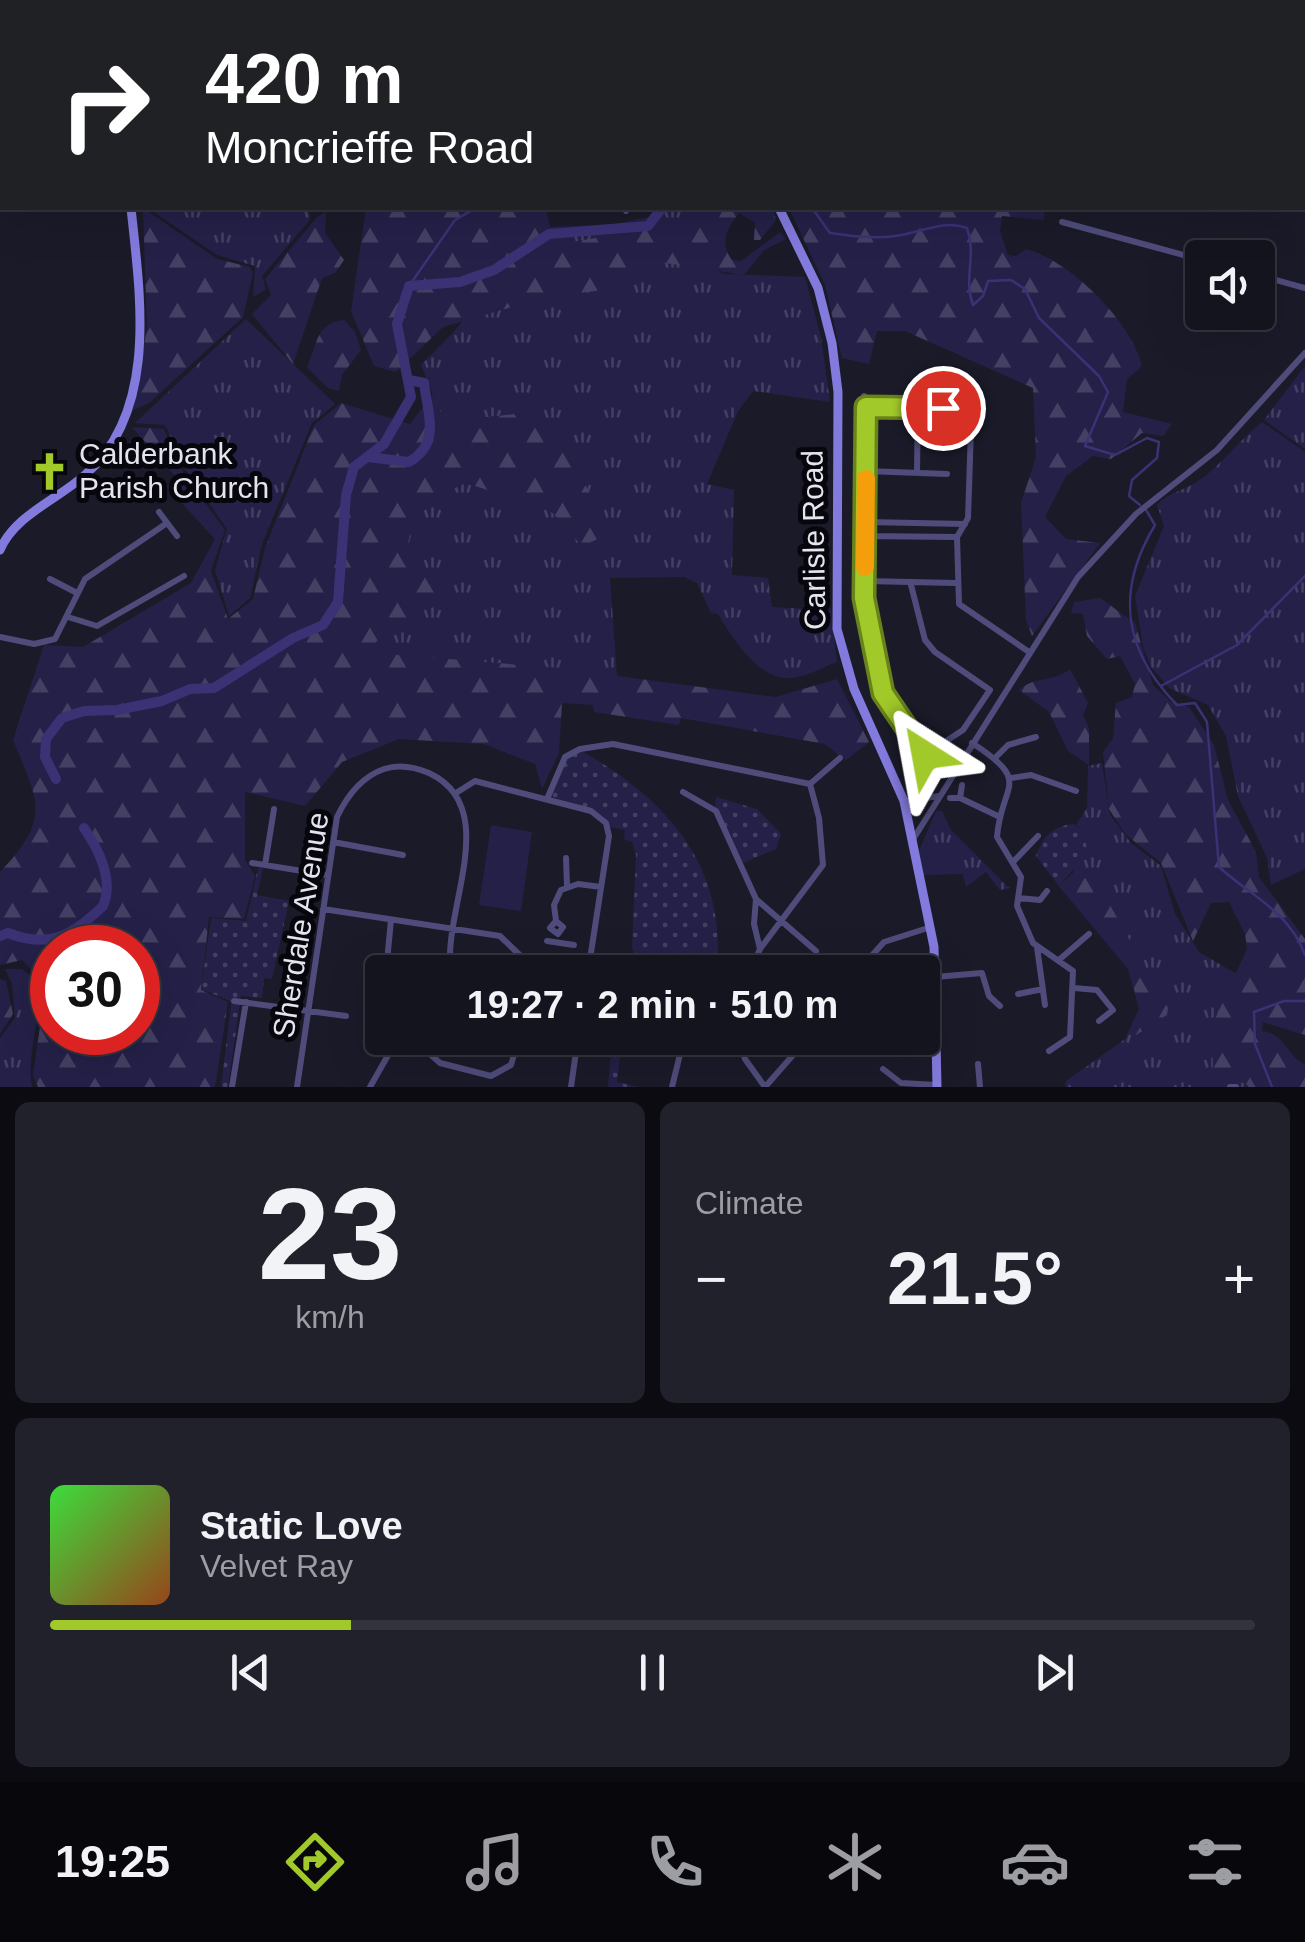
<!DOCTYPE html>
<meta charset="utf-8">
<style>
:root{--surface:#14141f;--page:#21212c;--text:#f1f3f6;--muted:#9d9ea4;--line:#33333d;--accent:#a1c929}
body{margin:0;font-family:Helvetica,sans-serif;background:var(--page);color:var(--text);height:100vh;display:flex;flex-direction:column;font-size:38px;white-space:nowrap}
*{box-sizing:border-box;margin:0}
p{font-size:32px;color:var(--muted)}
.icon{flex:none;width:55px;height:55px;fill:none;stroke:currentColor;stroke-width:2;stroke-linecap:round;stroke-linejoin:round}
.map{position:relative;height:1087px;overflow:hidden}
.details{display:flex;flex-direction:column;gap:15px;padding:15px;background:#0b0b11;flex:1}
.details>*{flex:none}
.top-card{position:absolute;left:0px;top:0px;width:1305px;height:210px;box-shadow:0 10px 40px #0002,0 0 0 2px var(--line);background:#202124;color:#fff;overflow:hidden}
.tools{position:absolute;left:1185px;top:240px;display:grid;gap:20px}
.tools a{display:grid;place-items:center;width:90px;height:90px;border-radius:10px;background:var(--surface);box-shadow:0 10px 40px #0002,0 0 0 2px var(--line);font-size:50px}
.speed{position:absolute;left:30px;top:925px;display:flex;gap:20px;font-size:50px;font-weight:700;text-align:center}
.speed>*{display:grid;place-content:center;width:130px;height:130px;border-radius:50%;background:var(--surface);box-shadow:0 10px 40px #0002,0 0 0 2px var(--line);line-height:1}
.speed .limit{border:15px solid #d22;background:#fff;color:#111}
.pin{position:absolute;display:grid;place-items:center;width:85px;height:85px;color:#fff;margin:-42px;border:5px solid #fff;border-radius:50%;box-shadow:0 2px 10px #0007}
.me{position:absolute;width:110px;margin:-55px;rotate:326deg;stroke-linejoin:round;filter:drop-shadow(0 0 8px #0008)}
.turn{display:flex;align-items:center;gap:35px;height:210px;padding:0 40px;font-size:45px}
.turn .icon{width:130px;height:130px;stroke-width:2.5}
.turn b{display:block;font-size:70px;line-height:85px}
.big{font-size:75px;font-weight:700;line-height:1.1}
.details .card{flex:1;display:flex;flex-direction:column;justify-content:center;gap:15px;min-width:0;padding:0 35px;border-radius:15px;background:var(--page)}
.details .dial{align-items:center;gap:0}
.dial b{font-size:130px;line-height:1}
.song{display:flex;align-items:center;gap:30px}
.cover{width:120px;height:120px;border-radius:15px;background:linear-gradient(135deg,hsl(120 70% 55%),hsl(20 70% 35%))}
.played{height:10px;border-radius:5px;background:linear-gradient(90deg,var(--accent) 25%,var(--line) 25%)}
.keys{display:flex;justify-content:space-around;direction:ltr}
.heat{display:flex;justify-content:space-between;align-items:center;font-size:55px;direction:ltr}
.details .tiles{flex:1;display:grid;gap:15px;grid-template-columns:1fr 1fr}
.card:last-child{grid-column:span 2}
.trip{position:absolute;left:365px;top:955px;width:575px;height:100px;border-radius:10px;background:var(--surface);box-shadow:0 10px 40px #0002,0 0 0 2px var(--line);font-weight:700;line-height:100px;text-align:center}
.tabs{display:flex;height:160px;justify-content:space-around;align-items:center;background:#08080c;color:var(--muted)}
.tabs .icon{width:70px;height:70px}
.tabs .on{color:var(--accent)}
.tabs b{font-size:45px;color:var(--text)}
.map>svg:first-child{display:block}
</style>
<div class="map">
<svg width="1305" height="1087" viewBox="0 0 1305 1087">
<defs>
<pattern id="grass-tufts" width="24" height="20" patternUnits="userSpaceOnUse" patternTransform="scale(2.5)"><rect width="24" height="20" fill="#242048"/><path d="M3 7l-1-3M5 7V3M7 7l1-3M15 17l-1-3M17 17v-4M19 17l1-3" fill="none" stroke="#444063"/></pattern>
<pattern id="forest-firs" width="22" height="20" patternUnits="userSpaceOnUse" patternTransform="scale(2.5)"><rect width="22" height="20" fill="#242048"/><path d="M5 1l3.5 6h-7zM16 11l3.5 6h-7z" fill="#444063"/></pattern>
<pattern id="park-dots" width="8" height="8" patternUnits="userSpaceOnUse" patternTransform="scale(2.5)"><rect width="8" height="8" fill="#242048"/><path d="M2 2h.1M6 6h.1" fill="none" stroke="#444063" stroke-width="1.8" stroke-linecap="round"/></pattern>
</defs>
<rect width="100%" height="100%" fill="#1b1a29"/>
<path fill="url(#grass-tufts)" d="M148 208H309L310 220 262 276 266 289 253 297 255 266 217 255Z
M657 208H735L707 268 726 274 805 277 821 337 830 402 753 391 738 411 707 484 734 490 732 575 768 578 772 607 831 610 837 662C823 667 804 678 790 678 758 680 732 637 718 614L711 613 697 583 685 577 610 578 617 676 362 652 451 583 424 568 406 547 417 503 466 483 551 511 582 546 606 519 540 411 480 418 448 432 421 365 452 334 539 227 611 225 649 217Z
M246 319 335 404 312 423 262 544 250 598 229 616 215 570 227 529 186 470 165 425 135 423Z
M1305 366V449L1264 420Z
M1262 422 1305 452V869L1271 885 1267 858 1238 796 1226 736 1208 705 1169 688 1151 667 1143 647 1135 596 1164 526 1157 505C1168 492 1184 491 1198 481 1220 467 1240 439 1262 422Z
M1102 763 1110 815 1131 843 1161 866 1175 914 1199 952 1252 983 1251 1087H1065L1066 1081 1125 1039 1139 1009 1128 969 1059 886 1073 873 1083 831 1076 825 1087 808 1088 766Z
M936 811H942L951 830 1009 888 1000 890 986 872 966 887 963 874 923 875 918 853Z
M5 969H22L38 982C42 1018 26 1053 32 1087H0V1038L15 1018 12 984Z"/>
<path fill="url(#forest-firs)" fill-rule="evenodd" d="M830 0H1016L828 2Z
M143 208 217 259 250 267 253 273 243 317 149 403 133 410 147 328Z
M366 208H546L554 245 648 229 692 232 706 222 707 208H773L776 220 760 240H754L755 223 739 213C727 229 719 242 732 260L741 261 780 232 786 239 764 250 744 275 659 262 623 287 539 299 443 327 396 372 374 366 351 311Z
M789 208H1032L1045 211 1043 220 1002 216 1000 231 1008 255 1016 256 1026 249C1069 260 1132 322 1142 366L1127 379 1123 412 1172 424 1163 436 1142 433 1111 459 1093 456 1066 476 1045 517 1066 539 1100 543 1032 636 1026 620 1021 503 1036 457 1033 388 905 331H877L869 364 842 358 825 285Z
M326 212 325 233 344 260 335 273 322 278 293 364 252 314 271 295 265 279 317 217Z
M344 320 355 332 361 350 342 375 339 391 328 388 307 367C317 346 315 323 344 320Z
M434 393 448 432 480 418 540 411 606 519 609 534 582 546 551 511 466 483 418 503 407 547 424 568 452 583 363 652 558 668 776 697 837 679 869 742 846 760 825 744 681 718 679 725 594 712 593 705 562 703 559 753 542 789 535 764 484 744 399 739 342 762 305 806 245 792V860L255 876 244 919 209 917 201 990 228 1002 215 1087H38L33 1075 46 985 22 960 0 965V872C51 819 39 802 13 740L44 645 83 647 191 583 215 539 167 487 175 476 132 427 164 429 184 475 225 530 211 571 228 619 253 599 265 548 314 425 341 403 410 424ZM52 948H138V1032H52Z
M1100 598 1135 623 1153 685 1171 702 1189 707 1214 745 1228 800 1256 852 1259 877 1305 939V1035L1263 1022 1262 1031C1285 1034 1287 1056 1305 1065V1087H1251L1232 1077 1220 1082 1213 1074 1212 1026 1247 949 1245 934 1229 902 1211 903 1193 941 1161 863 1125 834 1109 809 1103 752 1113 738 1116 703 1132 697 1135 684 1120 656 1107 659 1087 636 1083 614 1071 613 1074 602Z
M1070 669 1088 703 1083 715 1089 728V765L1068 751 1049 712 1019 690C1036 675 1054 683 1070 669Z
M1071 876 1086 878 1102 891 1168 1008 1167 1015 1133 1037 1139 1009 1129 969 1059 886Z
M0 979 6 981 13 1014 0 1034Z"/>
<path fill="url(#park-dots)" d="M580 750C668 800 727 866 717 972L648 966 646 972 640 971 632 947 636 855 632 842 624 839 625 830 609 827 598 813 549 798 566 758Z
M716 797 757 809 781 834 776 849 743 863 715 806Z
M1073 824 1083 831 1088 853 1059 886 1036 856C1042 839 1051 826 1073 824Z
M258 868H263L257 895 289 901 272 979 264 978 262 998 241 996 228 1087H221L231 1006 230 1001 201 989 211 918 246 921Z
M612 1038 622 1039 617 1082 638 1087H608Z"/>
<path fill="#242048" d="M491 825 532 832 521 911 479 905Z"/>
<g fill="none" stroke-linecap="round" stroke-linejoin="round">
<path stroke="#3b3175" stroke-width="2.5" d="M559 0 561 2
M812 208 830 233C851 236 874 239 895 236 921 233 942 219 967 228 977 255 963 278 973 305L983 296 988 281 1011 280 1025 289 1039 318 1099 376 1108 392 1085 446 1115 455 1147 438 1159 442 1157 458 1132 480 1129 496 1140 505
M409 286 455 220 476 208
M1146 510 1155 525C1115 591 1123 650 1177 705L1195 703 1207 722 1219 867C1252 897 1290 912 1305 955
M1161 686 1237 645 1305 576
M1272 1087 1255 1044 1254 1012 1284 1001H1305"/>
<path stroke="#3b3175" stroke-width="10" d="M906 2 909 0
M368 457 409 462C441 443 428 416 424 383L409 380
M56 779 45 757 46 739 62 718 84 711 117 710 162 701 190 689 214 688 293 638 323 625 338 602 346 495 354 467 384 444 411 397 397 324 409 286 460 282 494 270 549 234 648 226 662 208
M0 936 8 933C49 949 72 936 103 906 114 880 99 850 84 828"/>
<path stroke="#4f4c7b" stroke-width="6" d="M490 0 492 2
M658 0 659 2
M362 2 363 0
M412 2 413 1
M625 208 626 211
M1062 222 1202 260
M1258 275 1305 288
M864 396V598L883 693 925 755 963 730 990 690 935 652 925 640 911 585
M972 399 968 518 957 537 959 604 1029 652
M866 407 968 409
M866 471 947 474
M917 472 918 407
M159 512 177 536
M866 522 965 524
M865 536 957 537
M50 579 77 593
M865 581 955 583
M68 617 97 626 184 576
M0 637 34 644 55 639 85 579 167 523
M972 743C1034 783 1001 783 997 837L1021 877 1017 906 1033 943 1073 971 1070 1037 1049 1051
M995 758 1008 745 1036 737
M1011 778 1031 775 1076 791
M810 784 840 758
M683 792 716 811 756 899 754 924 760 949 750 972
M456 793 475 781 591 811 606 823 609 836 588 972
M950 798H960L962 785
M960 798 1000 817
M547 799 565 757 580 749 613 744 810 784 819 818 823 865 760 949
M904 801 939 796
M912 841 1078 577 1136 514 1217 450 1305 353
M333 842 403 855
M566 858 567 885
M1013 862 1038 836
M252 863 327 875
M265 865 274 809
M1018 898 1040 900 1047 891
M757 900 816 951
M323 909 500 936 528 963 574 972
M556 921 550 928 558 934
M558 934 563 927 556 921 554 905 561 890 578 884 601 887
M547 941 574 945
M1037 947 1045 1005
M1060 959 1089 934
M386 972 391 920
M857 972 884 942 931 927
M935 977 982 973 989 996 1000 1006
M1074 988 1097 990 1113 1010 1099 1021
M1018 994 1043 989
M234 1001 346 1016
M412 1038 440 1063 491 1076 511 1065 519 1038
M739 1038 745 1059 765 1087
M978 1064 980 1087
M883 1069 901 1083 937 1085
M232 1087 246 1002
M297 1087 337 817C347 796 361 777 384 769 399 764 415 767 429 773 504 808 441 912 451 972
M370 1087 391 1050 406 1038
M571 1087 578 1038
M672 1087 684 1038
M765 1087 808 1038
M1230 1087H1236"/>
<path stroke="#837add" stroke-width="9" d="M100 0 101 2
M742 0 743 2
M779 208 818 288 832 343 838 392 837 629 854 689 904 801 934 947 937 1087
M0 550C15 515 57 500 85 475 159 411 140 294 131 208"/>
</g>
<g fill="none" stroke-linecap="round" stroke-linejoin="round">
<defs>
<path id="route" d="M925 755 883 693 864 598 866 407 943 408"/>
</defs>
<use href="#route" stroke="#69831b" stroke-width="25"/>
<use href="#route" stroke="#a1c929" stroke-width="18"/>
<path stroke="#f59e0b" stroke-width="18" d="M865 567 866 479"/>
</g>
<defs>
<symbol id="church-bare" viewBox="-9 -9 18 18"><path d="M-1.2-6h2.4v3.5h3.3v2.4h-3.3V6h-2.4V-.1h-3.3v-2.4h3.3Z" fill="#a1c929" stroke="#06060c" stroke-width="2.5" paint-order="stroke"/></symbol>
</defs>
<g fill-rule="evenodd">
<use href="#church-bare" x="22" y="444" width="55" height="55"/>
</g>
<g text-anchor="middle" stroke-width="10" stroke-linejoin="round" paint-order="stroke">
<g font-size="30" fill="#e4e4ef" stroke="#06060c" text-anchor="start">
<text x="79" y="464">Calderbank<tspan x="79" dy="34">Parish Church</tspan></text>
</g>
<g font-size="30" fill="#e4e4ef" stroke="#06060c">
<text transform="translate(814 540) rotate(-91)" y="10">Carlisle Road</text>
<text transform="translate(301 925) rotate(-81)" y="10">Sherdale Avenue</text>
</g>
</g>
</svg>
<div class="tools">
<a><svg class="icon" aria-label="sound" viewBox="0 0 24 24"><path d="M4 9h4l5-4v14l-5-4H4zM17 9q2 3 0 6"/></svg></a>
</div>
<div class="speed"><div class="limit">30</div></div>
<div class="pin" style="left:943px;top:408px;background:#d93025"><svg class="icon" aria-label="arrive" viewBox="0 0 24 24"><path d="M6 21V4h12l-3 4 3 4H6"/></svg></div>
<svg class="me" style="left:925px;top:755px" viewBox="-20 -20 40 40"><path d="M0-17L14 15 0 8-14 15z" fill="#a1c929" stroke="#fff" stroke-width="4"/></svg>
<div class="trip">19:27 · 2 min · 510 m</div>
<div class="top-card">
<div class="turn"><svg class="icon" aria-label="right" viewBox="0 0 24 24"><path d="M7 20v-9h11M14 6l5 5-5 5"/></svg><div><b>420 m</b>Moncrieffe Road</div></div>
</div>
</div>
<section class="details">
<div class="tiles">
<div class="card dial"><b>23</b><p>km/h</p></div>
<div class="card"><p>Climate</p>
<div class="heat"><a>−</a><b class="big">21.5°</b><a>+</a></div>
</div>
<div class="card">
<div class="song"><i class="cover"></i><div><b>Static Love</b><p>Velvet Ray</p></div></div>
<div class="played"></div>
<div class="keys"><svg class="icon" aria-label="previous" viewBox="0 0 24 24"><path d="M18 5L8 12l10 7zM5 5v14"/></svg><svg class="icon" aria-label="pause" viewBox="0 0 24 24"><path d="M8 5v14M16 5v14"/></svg><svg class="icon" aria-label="next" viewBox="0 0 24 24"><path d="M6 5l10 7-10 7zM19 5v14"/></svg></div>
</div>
</div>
</section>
<nav class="tabs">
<b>19:25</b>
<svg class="icon on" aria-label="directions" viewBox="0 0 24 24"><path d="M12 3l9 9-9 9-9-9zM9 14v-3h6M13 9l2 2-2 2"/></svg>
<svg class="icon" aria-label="music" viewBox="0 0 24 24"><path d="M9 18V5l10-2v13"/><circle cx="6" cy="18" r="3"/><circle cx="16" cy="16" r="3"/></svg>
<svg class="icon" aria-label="phone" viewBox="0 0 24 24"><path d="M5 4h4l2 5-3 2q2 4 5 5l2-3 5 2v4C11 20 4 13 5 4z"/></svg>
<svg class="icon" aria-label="climate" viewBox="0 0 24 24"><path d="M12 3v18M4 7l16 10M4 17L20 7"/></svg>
<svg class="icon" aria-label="car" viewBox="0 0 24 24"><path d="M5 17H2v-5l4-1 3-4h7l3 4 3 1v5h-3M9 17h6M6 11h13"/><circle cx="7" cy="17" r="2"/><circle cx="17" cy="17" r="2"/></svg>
<svg class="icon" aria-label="filters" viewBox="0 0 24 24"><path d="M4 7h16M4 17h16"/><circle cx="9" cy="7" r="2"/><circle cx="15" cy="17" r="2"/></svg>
</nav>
